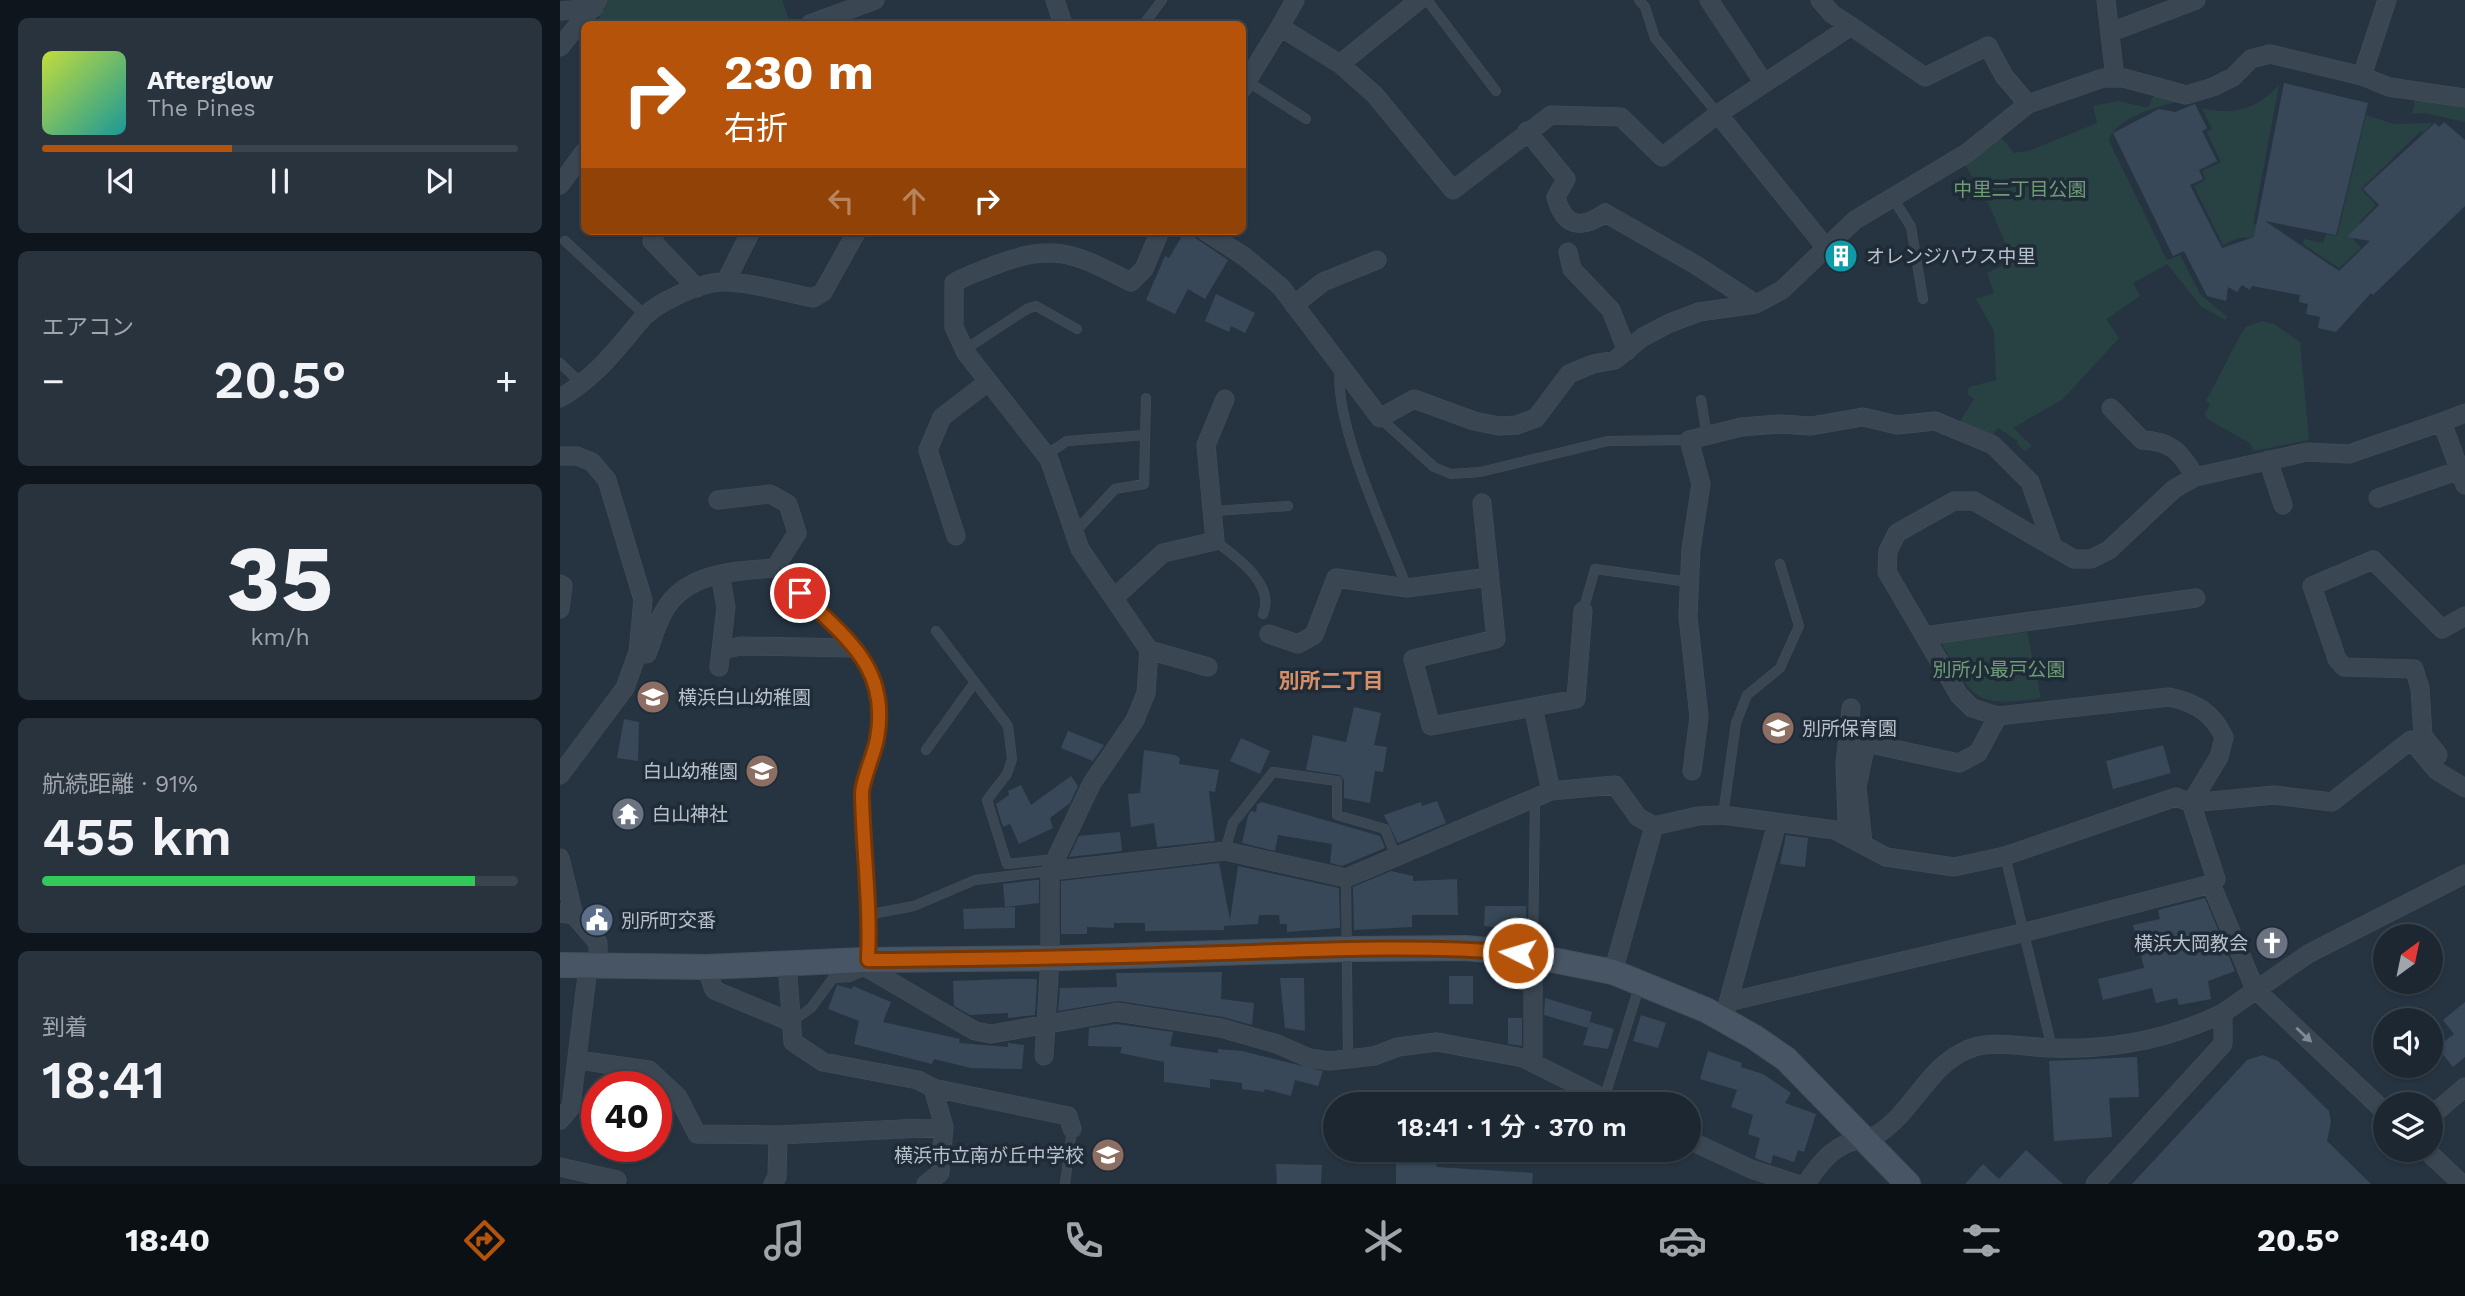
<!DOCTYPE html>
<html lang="ja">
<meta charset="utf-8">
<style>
:root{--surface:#1c2732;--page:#29333e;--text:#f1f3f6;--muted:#a0a5ac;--line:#3a444d;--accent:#b45309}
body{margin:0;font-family:"Work Sans","Noto Sans JP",sans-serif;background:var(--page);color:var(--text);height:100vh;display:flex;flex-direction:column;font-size:26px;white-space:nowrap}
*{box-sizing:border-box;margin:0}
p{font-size:23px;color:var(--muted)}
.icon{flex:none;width:38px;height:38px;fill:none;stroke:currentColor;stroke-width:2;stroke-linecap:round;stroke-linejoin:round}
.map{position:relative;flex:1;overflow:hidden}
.sheet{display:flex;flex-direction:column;gap:18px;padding:18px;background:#0f151c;width:560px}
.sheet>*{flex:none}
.hud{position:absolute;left:21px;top:21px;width:665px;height:214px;border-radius:10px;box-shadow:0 2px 5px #0004,0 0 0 2px var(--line);background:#b45309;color:#fff;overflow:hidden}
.needle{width:46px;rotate:33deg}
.tools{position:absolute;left:1813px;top:924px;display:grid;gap:14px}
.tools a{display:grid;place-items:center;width:70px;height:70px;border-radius:50%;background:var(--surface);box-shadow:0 2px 5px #0004,0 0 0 2px var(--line);font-size:35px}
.speed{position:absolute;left:21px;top:1071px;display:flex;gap:14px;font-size:35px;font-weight:700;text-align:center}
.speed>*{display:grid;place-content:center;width:91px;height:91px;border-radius:50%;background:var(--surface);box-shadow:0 2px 5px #0004,0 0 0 2px var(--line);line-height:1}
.speed .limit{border:10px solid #d22;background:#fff;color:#111}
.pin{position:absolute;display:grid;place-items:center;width:60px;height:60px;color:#fff;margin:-30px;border:4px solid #fff;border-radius:50%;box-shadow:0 2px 7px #0007}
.me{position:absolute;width:77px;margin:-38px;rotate:275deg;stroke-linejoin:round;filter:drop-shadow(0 0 5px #0008)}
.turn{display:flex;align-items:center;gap:24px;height:147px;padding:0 28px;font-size:32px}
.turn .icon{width:91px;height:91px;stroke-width:2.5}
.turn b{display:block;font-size:49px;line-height:60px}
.lanes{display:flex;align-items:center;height:66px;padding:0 28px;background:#0003;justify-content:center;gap:35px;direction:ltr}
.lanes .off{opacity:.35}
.big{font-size:52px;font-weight:600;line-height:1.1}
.sheet .widget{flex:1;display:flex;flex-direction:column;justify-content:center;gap:10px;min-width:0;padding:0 24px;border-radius:10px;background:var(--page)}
.sheet .dial{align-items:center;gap:0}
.dial b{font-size:91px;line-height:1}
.song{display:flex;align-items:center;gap:21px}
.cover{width:84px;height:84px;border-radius:10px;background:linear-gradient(135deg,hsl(70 70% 55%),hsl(180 70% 35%))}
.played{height:7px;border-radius:4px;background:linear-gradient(90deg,var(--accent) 40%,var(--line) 40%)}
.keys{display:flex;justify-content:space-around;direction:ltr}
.heat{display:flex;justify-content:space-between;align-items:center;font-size:38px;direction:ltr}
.charge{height:10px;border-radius:5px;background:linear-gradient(90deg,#34c759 91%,var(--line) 0)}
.trip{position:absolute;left:763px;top:1092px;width:378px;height:70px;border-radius:35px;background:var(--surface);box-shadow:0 2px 5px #0004,0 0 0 2px var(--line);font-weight:600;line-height:70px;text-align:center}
.tabs{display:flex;height:112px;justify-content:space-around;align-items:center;background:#0b1014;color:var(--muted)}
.tabs .icon{width:49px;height:49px}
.tabs .active{color:var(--accent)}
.tabs b{font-size:32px;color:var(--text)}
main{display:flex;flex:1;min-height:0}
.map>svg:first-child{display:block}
</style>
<main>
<section class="sheet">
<div class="widget">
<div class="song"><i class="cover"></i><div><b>Afterglow</b><p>The Pines</p></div></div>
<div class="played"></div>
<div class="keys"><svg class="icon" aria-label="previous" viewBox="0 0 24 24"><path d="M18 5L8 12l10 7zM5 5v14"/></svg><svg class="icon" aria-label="pause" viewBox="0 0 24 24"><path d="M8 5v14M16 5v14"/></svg><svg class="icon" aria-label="next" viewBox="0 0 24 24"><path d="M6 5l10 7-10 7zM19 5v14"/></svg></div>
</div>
<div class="widget"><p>エアコン</p>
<div class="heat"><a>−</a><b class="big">20.5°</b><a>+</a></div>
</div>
<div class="widget dial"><b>35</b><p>km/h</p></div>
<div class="widget"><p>航続距離 · 91%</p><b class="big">455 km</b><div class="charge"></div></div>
<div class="widget"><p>到着</p><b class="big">18:41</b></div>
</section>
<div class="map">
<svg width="1905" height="1184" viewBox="0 0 1905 1184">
<rect width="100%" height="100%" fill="#263442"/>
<path fill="#284243" d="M49 0H222L229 20 222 24H36Z
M1719 85 1693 224 1712 228 1710 237 1678 238 1663 245 1634 186 1646 180 1642 171 1661 162 1647 132 1652 129 1642 108C1674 116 1697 109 1719 85Z
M1595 92 1629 100C1608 102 1553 118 1549 141L1607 260 1620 255 1640 294 1667 317 1665 320 1641 306 1607 264 1573 283 1580 296 1546 319 1559 338 1503 399 1453 428 1472 446 1465 451 1457 444 1458 441 1438 428 1429 440 1399 423 1414 399 1407 394 1409 387 1436 380 1434 331 1416 299 1434 293 1427 273 1453 261 1429 205 1404 163 1440 136 1454 153 1468 151 1537 123 1533 106 1558 101 1588 108Z
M1855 100 1905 104V122L1865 113 1852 114Z
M1806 115 1834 124 1873 123 1863 133 1861 131 1801 189 1816 205 1799 223 1804 229 1793 239 1801 248 1779 268 1743 244 1744 239 1763 243 1766 234 1777 236Z
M1702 321 1714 324 1740 342 1749 440 1693 451 1690 443 1647 419 1645 414 1650 404 1646 401 1681 334 1686 327Z
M1467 632 1481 698C1413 708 1414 699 1381 643Z"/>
<path fill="#384858" d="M1724 83 1808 103 1776 235 1705 221 1779 271 1810 241 1787 237 1819 205 1803 189 1875 123 1879 127 1884 122 1905 140V206L1813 295 1811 293 1776 332 1758 328 1760 317 1746 314 1748 304 1739 302 1740 295 1692 286 1690 290 1682 285 1677 292 1668 287 1666 301 1647 296 1624 251 1613 256 1553 133 1599 109 1615 112 1635 104 1647 128 1642 131 1657 161 1639 170 1643 179 1630 185 1662 248 1694 237Z
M625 231 668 260 645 299 628 289 615 314 586 300 605 256 609 258Z
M656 294 695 313 685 333 671 326 669 332 645 321Z
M794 707 821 713 814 745 827 747 823 772 815 771 810 803 784 798V780L780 775 746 770 753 735 786 742Z
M64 719 79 722 78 761 57 758Z
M508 731 544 745 533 761 501 748Z
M681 738 710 751 700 774 670 761Z
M1603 745 1611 773 1553 789 1546 761Z
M584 750 615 755 620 758 619 764 659 770 655 792 649 791 655 841 597 847 594 823 571 827 568 794 580 793Z
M511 776 518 786 510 803 490 818 493 828 459 844 450 824 443 827 436 804 449 795 448 791 461 785 471 805Z
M877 801 886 823 838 843 824 815 861 802 862 806Z
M702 802 820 836 825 848 782 866 770 863 772 844 718 835 715 851 682 843 688 816 691 811 696 812 697 804Z
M560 832 562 851 509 857 519 836Z
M1226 835 1248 838 1245 867 1220 864Z
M659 863 670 920 678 866 779 888 780 928 727 932V924H720L719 915H699L698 924 664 926V930L585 931V923H554V928L527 927V934H501V881Z
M831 871 853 876V881L897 879 898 915H852V927L794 930 793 887Z
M475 880H479V903L445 907 443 884Z
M1645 898 1675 971 1648 981 1651 999 1619 1005 1617 998 1596 1003 1592 988 1543 1000 1538 979 1584 968 1573 925 1600 919 1598 910Z
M44 905 53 924 41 930 28 913Z
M925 906H966V931L924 926Z
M455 907V928L404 929 403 909Z
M662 972 661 999 694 1003 692 1025 663 1017 558 1001 498 1011 500 988 557 987 556 973Z
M889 976H913V1004H889Z
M720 978H744L745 1031 725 1028Z
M448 979H477L475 1015 448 1018V1013L410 1015 394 1006 393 981Z
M277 985 292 989 293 986 331 1002 323 1022 400 1039 399 1043 448 1047V1043L464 1045 462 1069 411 1068 374 1059 372 1064 294 1044 299 1021 268 1009Z
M985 998 1032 1012 1028 1028 984 1015Z
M1905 1002V1057L1893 1067 1877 1047 1894 1034 1883 1020Z
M1081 1015 1106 1023 1098 1048 1073 1041Z
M948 1018H962V1046L948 1044Z
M1030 1022 1054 1029 1048 1049 1023 1045Z
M557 1024 613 1032 610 1046 658 1053V1049L682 1051 763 1071 758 1086 735 1080 731 1096 705 1089 704 1092 682 1089V1083L650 1079V1088L604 1082V1062L560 1053 562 1047 528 1046 529 1028Z
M1148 1051 1182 1063 1181 1067 1203 1074 1231 1093 1225 1103 1256 1114 1244 1152 1238 1150 1234 1162 1213 1155 1211 1164 1195 1158 1200 1138 1188 1134 1193 1115 1171 1107 1177 1090 1140 1079Z
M1703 1055 1718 1061 1769 1111 1771 1122 1767 1141 1811 1184H1572L1687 1060Z
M1577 1057 1579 1097 1549 1098 1552 1137 1494 1141 1489 1061Z
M1466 1150 1503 1184H1405L1423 1164 1439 1179Z
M836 1153 860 1154 861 1164 876 1163 877 1167 973 1173 972 1184H836Z
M716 1164 762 1165 761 1184H717Z"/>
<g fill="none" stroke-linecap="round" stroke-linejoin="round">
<defs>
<path id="lane" d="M867 0 936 91
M1079 0 1085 7 1095 38 1158 114
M584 24 602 0
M687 81 746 119
M1333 198 1351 227 1363 299
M5 241 86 316
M404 350 467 309 476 306 517 329
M0 363 23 385
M780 368C773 424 826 532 847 588
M1141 400 1147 436
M820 418 874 467 891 474 920 472 1048 441 1129 440
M486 455 507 441 585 435
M655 511 728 506
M514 533 555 489 584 484 586 398
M655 541C675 556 716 584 703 614
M240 593 307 661 322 707 310 771 301 791 311 914 308 958
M1023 611 1035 569 1129 582
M376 631 448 726 452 759 447 774 427 800 447 864 495 859
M366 750 415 682
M1163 815 1176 723 1187 695 1220 668 1239 626 1220 564
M665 851 673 823 713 772 777 781V815L825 829 836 857
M1445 856 1492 1048
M786 878 788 1058
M311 914 354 906 415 880 490 871
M973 954 975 798
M231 1022 251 1008 273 978 290 977 309 969
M1044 1099 1080 984
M505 1184 512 1129"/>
<path id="street" d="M495 0 503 24
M735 0 720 27 780 64 815 95 893 190 991 115 1061 117 1102 157 1158 114 1291 26 1272 14 1260 0
M1149 0 1204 83
M1546 0 1555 78
M0 11 34 8
M250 24 315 0
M1291 26 1365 77 1428 46 1444 76 1468 104
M1551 32 1636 0
M0 47 38 0
M780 64 859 0
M1802 76 1827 0
M682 89 720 27
M1158 114 1267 249
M967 131 1006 179 996 197C1004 227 1021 230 1045 213L1136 265 1196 304
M0 185 24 152
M96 231 92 241 137 288
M645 231 685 257 721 287 820 418 854 399 914 421 939 426 957 425 976 418 1009 374 1033 364 1055 360 1083 337 1110 323 1139 312 1196 304 1222 290 1295 220 1407 153 1468 104 1543 78H1564L1626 95 1653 87 1673 77 1691 59 1710 54 1802 76 1829 87 1905 98
M1008 252 1012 269 1051 310 1067 351
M166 281 191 231
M734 305 763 282 817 260
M0 398C35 378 55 351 81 320 96 302 145 280 168 282 196 283 226 293 253 298L263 292 297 231
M1551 408 1582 440C1611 441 1621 452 1635 477
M1882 422 1905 413
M0 456H17L32 462 47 480 83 600 78 652 65 688 0 775
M1708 460 1723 505
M1818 498 1900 470
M922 503 936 639 853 659 871 726 1016 699 1023 611
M396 536 368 450 382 417 428 382
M1493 547 1414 501H1394L1337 533 1328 551 1327 572 1399 695 1412 708 1438 716 1609 697C1636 703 1652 712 1664 737L1659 757 1631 803 1656 879 1651 884 1695 989 1825 1112
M0 584 3 586 0 609
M555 597 603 553 655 541 646 445 665 399
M709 634 738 644 754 635 776 578 847 588 929 577
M1365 636 1636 598
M161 650 181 646 294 648
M589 650 648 667
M78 652 87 654C92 641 96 626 103 613 124 572 175 571 215 568L237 533 228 504 210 494 158 500
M159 667 166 607 160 574
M973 707 991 791
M1291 708 1285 764 1287 819 1301 826
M1878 755 1863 736 1860 688 1854 669 1784 667 1777 659 1752 586 1813 560 1882 629 1905 616
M1132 771 1139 717 1128 616 1131 549 1141 484 1129 440 1181 427 1220 424 1251 426 1303 417 1337 425 1375 421 1433 445 1470 482 1493 547 1514 559H1531L1549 550 1614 489 1635 477 1747 452 1789 454 1882 422 1905 485
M1303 843 1297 787 1306 743 1399 763 1418 753 1438 716
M0 858 14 915
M490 871 665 851 786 878 991 791 1055 785 1078 817 1094 826 1138 816 1163 815 1275 830 1326 857 1394 867 1445 856 1616 797 1631 803 1714 795 1772 802 1851 740 1877 771 1905 788
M0 913 14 915 38 943V968
M973 955V1061
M303 960 309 969 415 1031 431 1034 557 1012 661 1028 717 1044 749 1058 770 1061 814 1056 838 1047 877 1042 963 1058 1055 1104
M227 963 233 1042 263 1062 358 1080 373 1088 384 1127 380 1173 366 1184
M146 967 154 990 231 1022
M1053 972 1094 826
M1168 1002 1466 932 1651 884
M1166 1010 1217 823
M484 1056 490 958V871L532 783 575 720 586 693 589 650 520 549 489 459 406 353 394 327V283C406 275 421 271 435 265 496 242 515 254 571 282L584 269 600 231
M18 1060 89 1070 118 1097 137 1134 218 1135 384 1127
M373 1088 508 1116 512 1129
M1871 1116 1905 1087
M0 1120 11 1107 28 967
M1129 1140 1191 1169 1237 1184
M1866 1150 1902 1184
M0 1167 57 1180
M213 1184 217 1177 218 1135
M1246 1184C1257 1167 1271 1148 1291 1142 1302 1139 1312 1139 1321 1132 1355 1108 1369 1065 1409 1049 1431 1039 1469 1048 1493 1048 1552 1050 1610 1039 1663 1013
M1535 1184 1663 1044V1013L1748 954 1905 874"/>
<path id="secondary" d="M0 965 146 967 303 960 502 958 787 949 906 948 958 953 1053 972 1146 1010 1194 1037 1226 1059 1348 1184"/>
</defs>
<use href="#lane" stroke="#444f5b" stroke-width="10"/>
<use href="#street" stroke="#444f5b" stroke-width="19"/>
<use href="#secondary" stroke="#444f5b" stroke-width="26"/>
<use href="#lane" stroke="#3a4651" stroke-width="9"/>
<use href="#street" stroke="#3a4651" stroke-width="18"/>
<use href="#secondary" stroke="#485564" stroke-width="24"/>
</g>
<defs><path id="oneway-solid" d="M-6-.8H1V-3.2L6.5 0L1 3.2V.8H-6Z" transform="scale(1.75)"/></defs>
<use fill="#7f8a94" href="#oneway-solid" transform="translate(1744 1035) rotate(43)"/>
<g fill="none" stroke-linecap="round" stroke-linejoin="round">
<defs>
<path id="route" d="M240 593C287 639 330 668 317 739 314 755 301 783 302 795 303 851 311 904 308 960 414 959 521 958 628 954 738 951 848 944 958 953"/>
</defs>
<use href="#route" stroke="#753606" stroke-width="18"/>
<use href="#route" stroke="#b45309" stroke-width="12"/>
</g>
<defs>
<symbol id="building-disc" viewBox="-11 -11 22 22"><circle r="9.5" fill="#0f9aa8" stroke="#1f2b37"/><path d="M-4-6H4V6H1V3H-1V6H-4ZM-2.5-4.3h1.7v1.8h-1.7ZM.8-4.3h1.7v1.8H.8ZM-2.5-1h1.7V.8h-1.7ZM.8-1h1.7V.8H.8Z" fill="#fff"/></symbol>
<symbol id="school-disc" viewBox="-11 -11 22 22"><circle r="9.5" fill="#8d6e63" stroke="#1f2b37"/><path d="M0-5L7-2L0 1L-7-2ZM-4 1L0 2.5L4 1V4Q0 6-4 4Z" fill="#fff"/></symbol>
<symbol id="temple-disc" viewBox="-11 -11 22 22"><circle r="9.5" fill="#6b7280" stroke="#1f2b37"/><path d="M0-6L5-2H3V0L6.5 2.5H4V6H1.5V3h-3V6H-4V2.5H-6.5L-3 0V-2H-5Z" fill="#fff"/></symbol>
<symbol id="civic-disc" viewBox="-11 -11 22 22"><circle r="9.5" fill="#5c6f8a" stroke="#1f2b37"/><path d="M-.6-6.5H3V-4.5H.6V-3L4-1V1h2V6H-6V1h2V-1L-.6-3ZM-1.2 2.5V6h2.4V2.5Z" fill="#fff"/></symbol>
<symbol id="church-disc" viewBox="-11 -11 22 22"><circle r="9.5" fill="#6b7280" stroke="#1f2b37"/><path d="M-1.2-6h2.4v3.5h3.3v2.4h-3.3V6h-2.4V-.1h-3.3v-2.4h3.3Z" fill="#fff"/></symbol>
</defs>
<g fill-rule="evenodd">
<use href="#building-disc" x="1262" y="237" width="38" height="38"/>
<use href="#school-disc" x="74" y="678" width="38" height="38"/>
<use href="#school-disc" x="1199" y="709" width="38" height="38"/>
<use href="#school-disc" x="183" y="752" width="38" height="38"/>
<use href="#temple-disc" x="49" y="795" width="38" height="38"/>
<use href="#civic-disc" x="18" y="901" width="38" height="38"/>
<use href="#church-disc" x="1693" y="924" width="38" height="38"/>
<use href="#school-disc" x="529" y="1136" width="38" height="38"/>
</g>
<g text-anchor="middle" stroke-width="7" stroke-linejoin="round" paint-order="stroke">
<g font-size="19" fill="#6e9c75" stroke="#1f2b37">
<text x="1460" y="196">中里二丁目公園</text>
<text x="1439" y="676">別所小最戸公園</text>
</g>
<g font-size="19" fill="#b7c1cb" stroke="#1f2b37" text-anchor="start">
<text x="1306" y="263">オレンジハウス中里</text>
<text x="118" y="704">横浜白山幼稚園</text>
<text x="1242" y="735">別所保育園</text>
<text x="178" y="778" text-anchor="end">白山幼稚園</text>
<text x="92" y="821">白山神社</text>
<text x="61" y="927">別所町交番</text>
<text x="1688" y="950" text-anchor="end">横浜大岡教会</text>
<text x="524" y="1162" text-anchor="end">横浜市立南が丘中学校</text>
</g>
<g font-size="21" font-weight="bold" fill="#d78f67" stroke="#1f2b37">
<text x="771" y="688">別所二丁目</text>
</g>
</g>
</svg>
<div class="tools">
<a><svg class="needle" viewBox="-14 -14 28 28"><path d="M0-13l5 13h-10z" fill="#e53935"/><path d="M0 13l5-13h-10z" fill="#a0a5ac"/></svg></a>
<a><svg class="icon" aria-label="sound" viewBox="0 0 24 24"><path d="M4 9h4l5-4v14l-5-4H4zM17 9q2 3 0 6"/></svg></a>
<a><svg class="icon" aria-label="layers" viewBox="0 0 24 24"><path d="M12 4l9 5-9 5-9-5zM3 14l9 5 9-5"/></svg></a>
</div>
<div class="speed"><div class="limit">40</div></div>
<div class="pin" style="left:240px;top:593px;background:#d93025"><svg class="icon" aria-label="arrive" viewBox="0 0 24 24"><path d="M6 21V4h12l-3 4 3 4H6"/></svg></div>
<svg class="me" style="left:958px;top:953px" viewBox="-20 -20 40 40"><circle r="17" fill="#b45309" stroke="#fff" stroke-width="3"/><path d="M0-11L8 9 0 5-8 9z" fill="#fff"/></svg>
<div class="trip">18:41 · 1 分 · 370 m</div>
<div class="hud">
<div class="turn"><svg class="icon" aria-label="right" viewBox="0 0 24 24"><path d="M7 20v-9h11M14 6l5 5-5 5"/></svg><div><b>230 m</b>右折</div></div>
<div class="lanes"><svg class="icon off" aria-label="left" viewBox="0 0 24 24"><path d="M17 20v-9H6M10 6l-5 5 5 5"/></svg><svg class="icon off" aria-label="ahead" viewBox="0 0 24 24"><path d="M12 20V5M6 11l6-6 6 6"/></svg><svg class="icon" aria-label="right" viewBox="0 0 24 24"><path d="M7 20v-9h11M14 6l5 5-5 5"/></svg></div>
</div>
</div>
</main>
<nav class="tabs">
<b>18:40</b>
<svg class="icon active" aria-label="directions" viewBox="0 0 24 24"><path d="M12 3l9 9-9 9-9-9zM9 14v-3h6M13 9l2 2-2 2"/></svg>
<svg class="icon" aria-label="music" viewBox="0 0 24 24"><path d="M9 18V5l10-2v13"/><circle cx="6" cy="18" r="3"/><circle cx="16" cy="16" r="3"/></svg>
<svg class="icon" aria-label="phone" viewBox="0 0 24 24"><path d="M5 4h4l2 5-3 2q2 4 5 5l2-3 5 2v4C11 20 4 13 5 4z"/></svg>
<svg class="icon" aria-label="climate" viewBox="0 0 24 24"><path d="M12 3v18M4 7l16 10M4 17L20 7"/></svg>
<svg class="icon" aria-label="car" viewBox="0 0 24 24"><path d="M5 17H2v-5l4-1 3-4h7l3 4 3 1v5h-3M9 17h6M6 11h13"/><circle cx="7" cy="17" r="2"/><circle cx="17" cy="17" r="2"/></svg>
<svg class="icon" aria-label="filters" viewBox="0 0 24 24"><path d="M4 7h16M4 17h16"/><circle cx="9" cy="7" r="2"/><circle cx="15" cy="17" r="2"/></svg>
<b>20.5°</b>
</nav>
